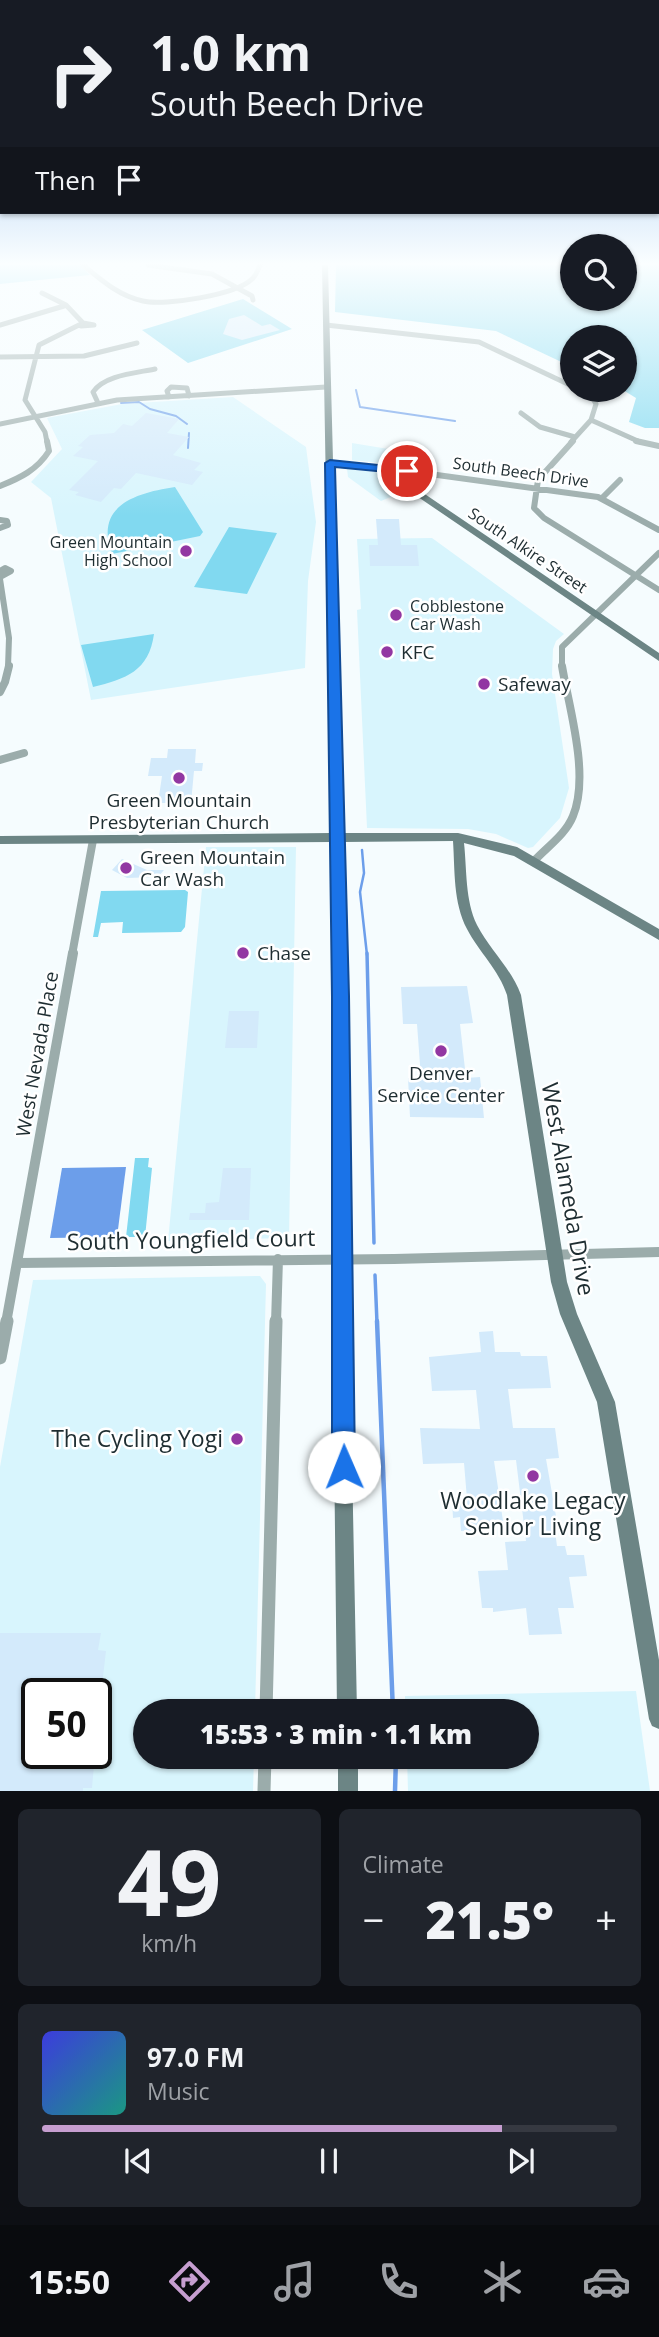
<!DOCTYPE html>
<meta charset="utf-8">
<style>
:root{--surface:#171b24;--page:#20242c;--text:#f1f3f6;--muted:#9ea1a6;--line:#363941;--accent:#c69ed0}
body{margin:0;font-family:"Open Sans",sans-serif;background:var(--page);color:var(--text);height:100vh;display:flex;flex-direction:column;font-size:26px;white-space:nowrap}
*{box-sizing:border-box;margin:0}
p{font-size:23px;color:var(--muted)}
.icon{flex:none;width:38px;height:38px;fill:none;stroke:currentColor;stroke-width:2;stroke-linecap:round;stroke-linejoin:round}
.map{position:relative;height:1791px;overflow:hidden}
.details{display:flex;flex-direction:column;gap:18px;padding:18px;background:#0d0f14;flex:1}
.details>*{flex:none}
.banner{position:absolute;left:0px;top:0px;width:660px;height:214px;box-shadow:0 2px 5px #0004;background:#171b24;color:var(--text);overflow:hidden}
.tools{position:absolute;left:560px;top:234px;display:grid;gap:14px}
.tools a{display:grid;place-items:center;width:77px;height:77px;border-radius:50%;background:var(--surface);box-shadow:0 2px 5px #0004;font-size:35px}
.speed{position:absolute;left:21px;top:1678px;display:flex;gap:14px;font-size:35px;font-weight:700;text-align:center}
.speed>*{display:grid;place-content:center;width:91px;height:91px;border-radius:50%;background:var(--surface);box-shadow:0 2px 5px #0004;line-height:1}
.speed .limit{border:4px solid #111;border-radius:10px;background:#fff;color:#111}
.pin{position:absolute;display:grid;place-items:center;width:60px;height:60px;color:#fff;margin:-30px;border:4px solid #fff;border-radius:50%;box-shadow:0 2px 7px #0007}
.me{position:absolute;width:77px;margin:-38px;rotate:359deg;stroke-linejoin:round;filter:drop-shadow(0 0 5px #0008)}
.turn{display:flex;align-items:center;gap:24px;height:147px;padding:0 35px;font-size:32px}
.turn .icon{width:91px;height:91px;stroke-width:2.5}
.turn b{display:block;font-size:49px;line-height:60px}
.then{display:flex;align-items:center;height:66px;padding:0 35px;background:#0003;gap:14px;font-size:26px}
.big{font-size:52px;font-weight:800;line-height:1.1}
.details .tile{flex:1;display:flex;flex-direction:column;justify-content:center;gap:10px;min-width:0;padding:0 24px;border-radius:10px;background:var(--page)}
.details .dial{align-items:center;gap:0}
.dial b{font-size:91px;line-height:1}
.song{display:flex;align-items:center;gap:21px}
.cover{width:84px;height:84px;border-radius:10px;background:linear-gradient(135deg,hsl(240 70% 55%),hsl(170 70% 35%))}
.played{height:7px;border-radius:4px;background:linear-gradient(90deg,var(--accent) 80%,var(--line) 80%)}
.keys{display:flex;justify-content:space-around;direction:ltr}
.heat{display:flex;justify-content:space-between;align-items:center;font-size:38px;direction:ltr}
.details .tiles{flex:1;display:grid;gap:18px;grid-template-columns:1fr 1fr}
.tile:last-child{grid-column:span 2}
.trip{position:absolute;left:133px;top:1699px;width:406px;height:70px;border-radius:35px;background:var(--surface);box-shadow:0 2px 5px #0004;font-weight:800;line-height:70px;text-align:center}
.tabs{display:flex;height:112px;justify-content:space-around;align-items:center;background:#090b0e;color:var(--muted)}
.tabs .icon{width:49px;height:49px}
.tabs .on{color:var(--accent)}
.tabs b{font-size:32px;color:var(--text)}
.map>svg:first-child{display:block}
</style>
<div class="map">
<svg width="659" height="1791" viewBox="0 0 659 1791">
<rect width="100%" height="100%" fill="#f5fcfe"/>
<path fill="#d8f5fd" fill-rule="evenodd" d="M233 397 306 447 316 522 308 581 305 668 91 700 51 498 31 482 62 449 47 418 122 404Z
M352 443 364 445 407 452 399 465 352 460Z
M347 469 376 472 405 491 381 501 348 477Z
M432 538 564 634 556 641 553 649 552 674 569 788 560 818 533 847 528 848 496 834 468 829 367 828 357 610 361 609 357 539Z
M206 847H296L289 1238 168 1241Z
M260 1276 266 1284 255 1711 145 1712V1757H254L253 1791H0V1467L33 1280ZM37 1694H96V1754H37Z
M636 1691 650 1791H408L407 1757H527V1712L405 1711V1696Z"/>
<path fill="#81d9f0" d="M0 265H80L90 275 0 284Z
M336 265H572V299H625V265H659V428H645L629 422 636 398 623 390 625 338H572V367L496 331 335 312Z
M243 299 292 329 188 363 142 330Z
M175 487 203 532 200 536 112 554C94 506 135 493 175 487Z
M229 527 277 533 247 594 194 587Z
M154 634C149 671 126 679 93 687L81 645Z
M185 890 188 892 185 927 181 932 122 933 123 922 101 923 98 937H93L101 891Z
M135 1158H149L148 1167 152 1168 145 1237H126Z"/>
<path fill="#6c9eea" d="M126 1167 117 1237 50 1238 62 1168Z"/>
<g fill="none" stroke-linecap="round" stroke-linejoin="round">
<path stroke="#6c9eea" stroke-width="2" d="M356 390 360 407 455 421
M121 403 139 402 150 409 176 416 187 424
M188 448 189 433"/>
<path stroke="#6c9eea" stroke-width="2.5" d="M362 850 364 873 360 892 367 955"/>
<path stroke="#6c9eea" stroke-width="3.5" d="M367 953 374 1243
M375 1275 377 1323"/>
<path stroke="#6c9eea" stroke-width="4.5" d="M377 1321 393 1712
M395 1791 396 1757"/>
</g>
<path fill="#d3eafb" d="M244 315 262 326 270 324 280 330 242 340 223 334 229 319Z
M146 413 179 419 167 433 189 437 173 455 201 463 194 470 203 472 192 485 136 473 121 489 114 488 101 502 75 495 79 492 69 490 98 461 73 456 83 447 78 446 90 435 114 433 123 424 132 426Z
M376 519H399L401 545H417L419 566H370L369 545H378Z
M168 749H196L195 763H203L202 771H194L191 803H158L162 776H148L151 758H167Z
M122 859 147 870H164L158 877 127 878 112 870Z
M467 986 473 1023 460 1024 466 1078 480 1077 484 1118 410 1117 408 1078H421L417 1024H403L401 987Z
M229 1011H259L257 1048H225Z
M223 1168H251L249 1220H189L190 1213H205L206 1203 219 1202Z
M493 1331 495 1352H520L521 1356H547L551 1388 508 1389 513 1428H555L559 1458 546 1459 556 1516H553L557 1546H565L567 1555H584L587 1576 569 1577 574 1608H558L562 1634 529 1635 526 1608 493 1612V1608H482L478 1571 508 1570 505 1542 526 1541 516 1460 494 1461 503 1521 492 1522 493 1530 461 1531 460 1517 453 1518 452 1499H467L464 1463 423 1464 420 1428 480 1429 476 1390 432 1391 429 1357 481 1352 479 1332Z
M0 1633H101L98 1650 106 1651 101 1694H37V1754H95L92 1788H83V1791H0Z"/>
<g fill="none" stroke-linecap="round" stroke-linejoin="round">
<path stroke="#9bacab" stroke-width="5" d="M83 265C101 280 119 296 143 301 165 306 236 295 252 279 256 276 258 270 260 265
M148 265 212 274 252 296 253 300
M42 293 66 305 83 323 39 345 25 400 45 432 47 442
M0 325 64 306
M326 325 479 342 572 386
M81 326 94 325 83 323
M0 357 84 356 137 343
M582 390 592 397 596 404 591 420 640 442
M169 397 167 391 171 387 187 388 189 396
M98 403 93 392C104 375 136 373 155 369
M521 413 540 427 575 437
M0 424 117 400 326 387
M571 442 591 420"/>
<path stroke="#9bacab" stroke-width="6" d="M573 441 538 480 534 508 544 518 659 590
M636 441 659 446
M379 467 598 497 659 530
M0 486C20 478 37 470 49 451L47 441
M602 498 620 480
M0 520 7 521 8 525 0 528
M0 571 5 568 11 571 0 577
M0 579 9 638 8 667
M562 667V647L659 553"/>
<path stroke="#9bacab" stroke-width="8" d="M0 692 5 682 9 666
M0 760 24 753
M534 861C547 847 566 834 573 816 590 775 569 708 562 666
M72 955 93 840"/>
<path stroke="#9bacab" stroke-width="10" d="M17 1263 394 1259 659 1252
M6 1323 73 953
M276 1323 278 1259"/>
<path stroke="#9bacab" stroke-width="13" d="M0 1358 7 1321
M266 1712 276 1321
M264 1791 265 1757"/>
<path fill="#6c8585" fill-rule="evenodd" d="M322 265H328L333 461 382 465 659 653V661L377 469 333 466 343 833H458L517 847 659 929V940L514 856 464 843C467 870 465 900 477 925 490 950 511 968 521 995L567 1282 577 1314 615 1402 659 1660V1729L652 1726 649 1719 597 1402 560 1314 551 1282 507 995C499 970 479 952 467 929 453 902 455 871 453 841L343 842 348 997V1260L357 1712H337L332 1260 334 997 332 842 0 844V836L332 833Z
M338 1757H358V1791H338Z"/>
</g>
<linearGradient id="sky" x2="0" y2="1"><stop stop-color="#76abe9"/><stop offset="0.51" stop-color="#fafeff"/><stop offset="1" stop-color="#fafeff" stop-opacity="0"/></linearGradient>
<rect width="659" height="516" fill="url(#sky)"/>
<path fill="#1a73e8" stroke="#114b97" stroke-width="2" d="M330 460 407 468 412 471 407 474 335 467 349 996 355 1467 352 1475 344 1479 336 1475 332 1467V996L325 463Z"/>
<g fill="#9237a2" stroke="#fff" stroke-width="2.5">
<circle cx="186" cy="551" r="7"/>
<circle cx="396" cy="615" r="7"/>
<circle cx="387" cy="652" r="7"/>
<circle cx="484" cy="684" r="7"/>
<circle cx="179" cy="778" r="7"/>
<circle cx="126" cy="868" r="7"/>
<circle cx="243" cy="953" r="7"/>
<circle cx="441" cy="1051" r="7"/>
<circle cx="237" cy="1439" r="7"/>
<circle cx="533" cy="1476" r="7"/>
</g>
<g text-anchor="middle" stroke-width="5" stroke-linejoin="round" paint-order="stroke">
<g font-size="16" fill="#1e2d31" stroke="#fff">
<text transform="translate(521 472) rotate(8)" y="6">South Beech Drive</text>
<text transform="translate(528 550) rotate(34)" y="6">South Alkire Street</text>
</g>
<g font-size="16" fill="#1e2d31" stroke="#fff" text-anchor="end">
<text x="172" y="548">Green Mountain<tspan x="172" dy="18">High School</tspan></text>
<text x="410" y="612" text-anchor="start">Cobblestone<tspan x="410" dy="18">Car Wash</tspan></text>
</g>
<g font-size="19" fill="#1e2d31" stroke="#fff" text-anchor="start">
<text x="401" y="659">KFC</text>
<text x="498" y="691">Safeway</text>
<text x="179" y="807" text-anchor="middle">Green Mountain<tspan x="179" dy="22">Presbyterian Church</tspan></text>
<text x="140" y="864">Green Mountain<tspan x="140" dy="22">Car Wash</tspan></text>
<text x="257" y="960">Chase</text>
<text x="441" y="1080" text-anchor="middle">Denver<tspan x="441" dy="22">Service Center</tspan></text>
</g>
<g font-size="19" fill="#1e2d31" stroke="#fff">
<text transform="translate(37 1054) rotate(-80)" y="7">West Nevada Place</text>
</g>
<g font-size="23" fill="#1e2d31" stroke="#fff">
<text transform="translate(568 1189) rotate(80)" y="8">West Alameda Drive</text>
<text transform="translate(191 1240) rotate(-1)" y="8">South Youngfield Court</text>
</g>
<g font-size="23" fill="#1e2d31" stroke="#fff" text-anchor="end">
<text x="223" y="1447">The Cycling Yogi</text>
<text x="533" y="1509" text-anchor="middle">Woodlake Legacy<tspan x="533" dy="26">Senior Living</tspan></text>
</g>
</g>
</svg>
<div class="tools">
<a><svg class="icon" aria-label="search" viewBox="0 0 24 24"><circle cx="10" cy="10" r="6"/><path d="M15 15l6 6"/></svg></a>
<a><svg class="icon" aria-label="layers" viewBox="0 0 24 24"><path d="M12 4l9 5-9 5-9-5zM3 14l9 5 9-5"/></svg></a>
</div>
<div class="speed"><div class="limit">50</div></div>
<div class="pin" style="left:407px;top:471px;background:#d93025"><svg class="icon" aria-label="arrive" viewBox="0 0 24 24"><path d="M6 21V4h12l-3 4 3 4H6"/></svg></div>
<svg class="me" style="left:344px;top:1467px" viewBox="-20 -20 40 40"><circle r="19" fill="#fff"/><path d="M0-13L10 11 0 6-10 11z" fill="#1a73e8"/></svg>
<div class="trip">15:53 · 3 min · 1.1 km</div>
<div class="banner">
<div class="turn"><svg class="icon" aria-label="right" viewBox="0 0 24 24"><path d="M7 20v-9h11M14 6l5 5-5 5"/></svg><div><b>1.0 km</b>South Beech Drive</div></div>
<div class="then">Then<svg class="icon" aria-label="arrive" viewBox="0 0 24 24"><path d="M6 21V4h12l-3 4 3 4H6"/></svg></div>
</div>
</div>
<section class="details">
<div class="tiles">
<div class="tile dial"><b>49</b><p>km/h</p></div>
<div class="tile"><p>Climate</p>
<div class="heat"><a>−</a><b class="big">21.5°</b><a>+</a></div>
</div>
<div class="tile">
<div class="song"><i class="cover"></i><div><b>97.0 FM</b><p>Music</p></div></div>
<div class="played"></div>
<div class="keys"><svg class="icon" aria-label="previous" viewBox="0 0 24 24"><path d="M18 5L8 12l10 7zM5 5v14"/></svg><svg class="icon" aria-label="pause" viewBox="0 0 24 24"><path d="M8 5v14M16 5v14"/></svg><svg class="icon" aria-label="next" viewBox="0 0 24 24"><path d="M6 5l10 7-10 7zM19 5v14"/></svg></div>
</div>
</div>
</section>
<nav class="tabs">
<b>15:50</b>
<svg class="icon on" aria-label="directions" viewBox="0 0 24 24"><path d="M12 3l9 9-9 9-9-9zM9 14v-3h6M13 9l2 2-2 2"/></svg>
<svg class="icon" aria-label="music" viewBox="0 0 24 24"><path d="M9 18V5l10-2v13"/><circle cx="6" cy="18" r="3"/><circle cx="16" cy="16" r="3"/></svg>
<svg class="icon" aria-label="phone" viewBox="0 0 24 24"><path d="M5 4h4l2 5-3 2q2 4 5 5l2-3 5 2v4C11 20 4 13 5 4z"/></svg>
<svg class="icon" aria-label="climate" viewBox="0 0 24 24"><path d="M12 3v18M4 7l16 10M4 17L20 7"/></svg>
<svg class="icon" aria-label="car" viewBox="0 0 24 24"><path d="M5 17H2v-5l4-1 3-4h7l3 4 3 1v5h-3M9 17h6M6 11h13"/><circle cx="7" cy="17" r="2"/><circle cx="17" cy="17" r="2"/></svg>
</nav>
